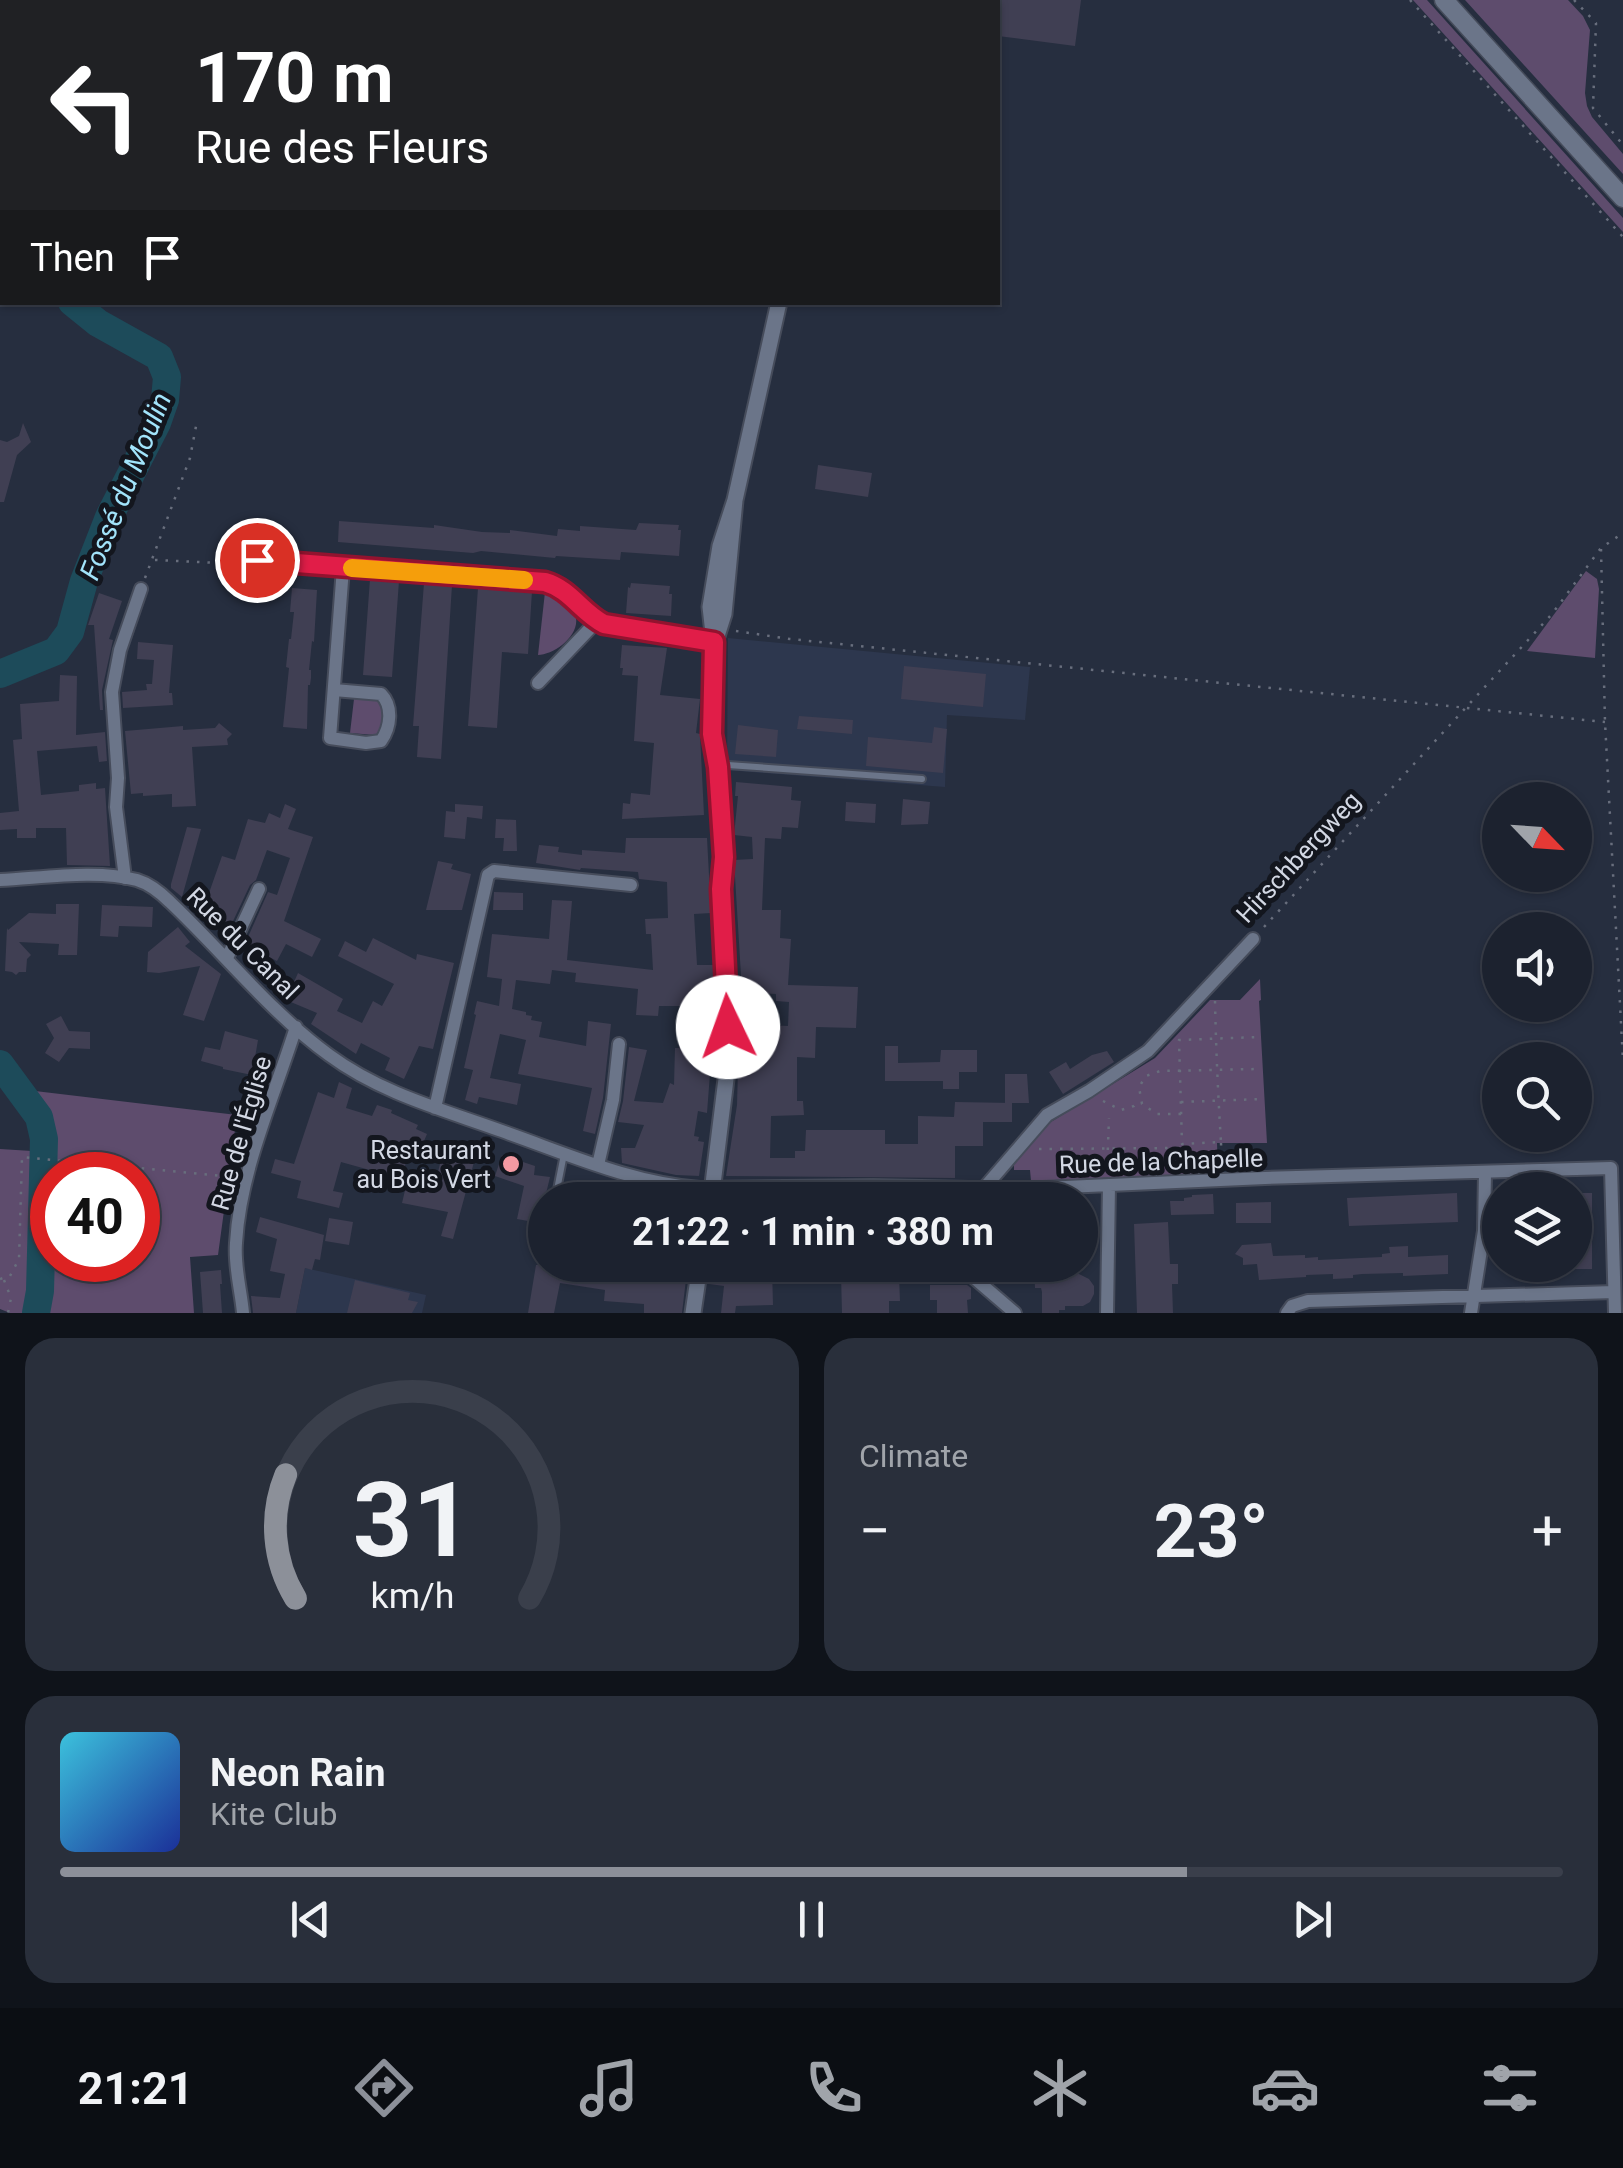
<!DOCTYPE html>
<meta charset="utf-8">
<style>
:root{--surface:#1c222f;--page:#292f3b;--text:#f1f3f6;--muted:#a0a4aa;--line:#3a3f4b;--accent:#8c9099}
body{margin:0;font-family:Roboto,sans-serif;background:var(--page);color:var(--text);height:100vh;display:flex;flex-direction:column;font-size:38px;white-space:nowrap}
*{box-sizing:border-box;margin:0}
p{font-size:32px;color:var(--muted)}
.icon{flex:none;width:55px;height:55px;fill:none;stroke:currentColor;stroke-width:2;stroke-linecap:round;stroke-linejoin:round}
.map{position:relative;height:1313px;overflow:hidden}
.side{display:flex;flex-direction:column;gap:25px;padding:25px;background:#0f131a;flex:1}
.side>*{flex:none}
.guide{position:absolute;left:0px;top:0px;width:1000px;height:305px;box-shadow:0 2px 8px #0004,0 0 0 2px var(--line);background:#202124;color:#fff;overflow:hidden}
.needle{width:65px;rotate:115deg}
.controls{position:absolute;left:1482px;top:782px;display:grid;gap:20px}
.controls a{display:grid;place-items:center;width:110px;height:110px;border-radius:50%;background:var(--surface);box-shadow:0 2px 8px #0004,0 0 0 2px var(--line);font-size:50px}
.speed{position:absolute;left:30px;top:1152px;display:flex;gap:20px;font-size:50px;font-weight:700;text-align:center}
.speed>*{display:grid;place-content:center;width:130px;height:130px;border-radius:50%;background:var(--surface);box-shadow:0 2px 8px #0004,0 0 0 2px var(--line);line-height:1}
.speed .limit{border:15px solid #d22;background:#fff;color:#111}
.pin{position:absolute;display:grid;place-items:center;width:85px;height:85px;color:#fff;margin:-42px;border:5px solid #fff;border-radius:50%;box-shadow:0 2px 10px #0007}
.me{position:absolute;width:110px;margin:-55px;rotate:357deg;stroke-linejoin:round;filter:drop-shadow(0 0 8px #0008)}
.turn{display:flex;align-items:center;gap:35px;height:210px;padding:0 30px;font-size:45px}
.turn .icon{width:130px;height:130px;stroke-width:2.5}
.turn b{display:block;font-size:70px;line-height:85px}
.then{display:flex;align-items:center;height:95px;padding:0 30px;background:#0003;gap:20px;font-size:38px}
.big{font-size:75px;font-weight:700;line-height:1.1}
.side .tile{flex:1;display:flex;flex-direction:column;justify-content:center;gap:15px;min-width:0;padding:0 35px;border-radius:30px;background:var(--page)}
.side .dial{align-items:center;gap:0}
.dial svg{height:260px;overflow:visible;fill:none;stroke:var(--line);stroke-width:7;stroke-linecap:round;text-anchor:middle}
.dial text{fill:var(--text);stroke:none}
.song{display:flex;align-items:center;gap:30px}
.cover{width:120px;height:120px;border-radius:15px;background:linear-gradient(135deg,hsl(190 70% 55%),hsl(230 70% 35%))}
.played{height:10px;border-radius:5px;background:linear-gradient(90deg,var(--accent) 75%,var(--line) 75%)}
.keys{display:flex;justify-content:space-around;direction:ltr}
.heat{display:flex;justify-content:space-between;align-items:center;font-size:55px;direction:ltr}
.side .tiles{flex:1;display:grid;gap:25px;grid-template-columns:1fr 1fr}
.tile:last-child{grid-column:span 2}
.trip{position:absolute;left:528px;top:1182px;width:570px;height:100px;border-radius:50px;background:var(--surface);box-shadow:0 2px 8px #0004,0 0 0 2px var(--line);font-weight:700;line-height:100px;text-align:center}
.tabs{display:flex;height:160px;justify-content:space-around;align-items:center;background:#0b0e13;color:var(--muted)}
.tabs .icon{width:70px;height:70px}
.tabs .current{color:var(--accent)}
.tabs b{font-size:45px;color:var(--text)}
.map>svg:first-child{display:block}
</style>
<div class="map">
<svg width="1623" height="1313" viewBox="0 0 1623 1313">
<rect width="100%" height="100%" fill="#262e3f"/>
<path fill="#2d374e" d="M728 638 1030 667 1025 720 947 715 945 787 727 770Z
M305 1268 426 1295 422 1313H296Z"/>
<path fill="#5e4c6d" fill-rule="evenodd" d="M1413 0H1427L1623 218V232Z
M1465 0H1568L1583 16 1590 30 1585 93 1587 106 1592 117 1623 154V174Z
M1586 571 1597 579 1599 589 1595 658 1527 651Z
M545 592C555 596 573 605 576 618 579 637 553 655 538 655Z
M354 699 379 700 384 708 381 732 375 735 350 733Z
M1260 979 1261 1000 1259 1001 1267 1143H1217L1218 1173 1031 1181 1030 1170H1014V1164L1046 1125 1155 1058 1210 1000H1240Z
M35 1091 237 1115 218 1255 190 1257 194 1313H10L0 1309V1149L32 1151ZM138 1175V1260H52V1175Z"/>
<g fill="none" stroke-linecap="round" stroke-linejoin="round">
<path stroke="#1d4b5a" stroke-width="28" d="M0 253 2 257
M0 674 56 651 70 632 84 581 109 517 157 423 165 400 167 377 159 357 98 323 72 302
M0 1064 39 1117 44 1139 40 1291 36 1313"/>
</g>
<path fill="#403f53" d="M998 0H1081L1075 46 998 36Z
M23 423 31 442 17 455 4 502H0V440L7 442 19 436Z
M818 465 872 473 868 497 815 489Z
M339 521 434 528V525L482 532 510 533V530L557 536 558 529 580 531V526L636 530 639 523 679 525 678 530H681L679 556 621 552 620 560 556 556 555 558 481 551 473 553 338 542Z
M370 579 399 581 392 677 363 675Z
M424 583 452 585 441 759 417 757 419 726H413Z
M631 583 670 586 669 594H672L671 616 626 613 628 587 630 588Z
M292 588 317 590 314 642 312 641 309 670H311V678L310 685H308L307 729 283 727 289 668 286 667 289 639H291L294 612H290Z
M478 588 532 591 528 654 502 652 497 728 468 726Z
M99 593 122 601 109 639 113 640 102 690 103 710H100L94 625H88Z
M138 642 173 645 169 693H172L173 705 123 708 122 692 147 690 146 684H152L154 660 137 659Z
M622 645 667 648 660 695 700 699 696 733 700 734 704 815 622 819 623 803 630 804 631 793 650 795 654 743 634 741 638 676 622 675 623 668H620Z
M904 666 986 674 983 707 901 699Z
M60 675 77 676 76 735 105 732 107 761 99 762 97 746 37 751 41 795 79 791V785L96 783V789L105 788 110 866 67 865 66 828H36V838H17V829L0 830V813L19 811 13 740 22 739 20 704 59 701Z
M799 716 853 720 852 734 797 729Z
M219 723 232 734 227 739 228 745 192 747 196 806 172 807V794L143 796V793L131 794 125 731 183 726V730L215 728Z
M738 725 778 730 776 757 735 754Z
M934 727 947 729 943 773 866 766 868 737 932 743Z
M736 782 792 787 791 800 801 801 798 828 782 827 781 839 765 838 762 910H781L780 938 791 939 788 985 858 987 856 1028 816 1027 815 1058 797 1057V1101H803L804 1115 771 1116 770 1158H795V1151H805L806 1130H885V1144H918V1116L954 1117 955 1102 1012 1103V1122H983V1146H955V1178L726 1176 737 1105 738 1069H742V1045H747L748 1024 788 1026 789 1002 776 1001V994L742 992 734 860 753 859 752 837 734 835 738 796H735Z
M903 799 930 802 928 824 901 825Z
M846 802 876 804 875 823 845 821Z
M285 804 296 809 288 829 313 837 284 921 321 939 312 957 286 944 277 961 269 957 259 975 249 964 256 952 244 946 268 892 277 895 290 858 267 850 256 880 250 885 226 936 219 933 226 917 203 910 222 856 235 860 248 819 265 823 269 813 280 818Z
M455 804 483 806 482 819 467 817 465 839 444 837 446 811 455 812Z
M496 819 516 820 517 851H503L504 838H495Z
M187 827 201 829 182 897 171 888V884Z
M626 838H707L711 913 694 914 697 965H713V1034L707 1113 698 1111 694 1136 699 1137 698 1141 704 1142 699 1176 676 1175 622 1163 621 1148H635L644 1125 618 1122 623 1101 629 1047 647 1050 634 1101 663 1103 670 1083 674 1085 675 1048H679V1032L698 1033 699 1006H659L658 1016 636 1015 638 989 575 982 576 973 552 970 550 984 516 980 512 1009 526 1012V1015L532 1016 531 1020 542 1022 539 1037 586 1046 588 1021 611 1024 603 1098 595 1134 583 1131 592 1088 518 1074 526 1040 500 1034 490 1078 521 1084 517 1105 479 1097 477 1104 465 1100 473 1070 464 1068 476 1015 474 1014 477 1001 499 1006 502 979 487 977 492 934 549 939 552 900 572 901 567 960 653 970 651 934H646L645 919 668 918 667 882 639 879 638 872 581 868 580 870 536 863 539 845 559 847 558 852 582 855V850L625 853Z
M438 861 453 864 451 869 471 874 462 910H426Z
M494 892 523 893V910H493Z
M56 904H79L77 955H58L59 944 19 942 31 955 27 959 26 972H19L16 975 12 972 5 971 7 928 8 930 29 913 56 914Z
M102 905 153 907 152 927 119 926 118 937 100 936Z
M178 927 190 942 185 946 221 974 204 1021 183 1015 200 966 159 973 147 972 148 952Z
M373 938 416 960 417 954 454 963 433 1049 419 1046 404 1079 385 1070 390 1058 361 1043 356 1054 311 1024 317 1013 286 1000 298 973 343 999 337 1011 362 1023 373 1001 382 1006 394 984 338 956 345 941 366 952Z
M61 1016 69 1031 90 1032V1049L69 1048 59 1062 45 1053 54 1038 46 1024Z
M225 1031 258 1040 252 1075 223 1069V1067L201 1061 205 1047 220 1050Z
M885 1046H898V1063L940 1062 941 1050H977V1072H959V1089H943V1081H885Z
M1107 1051 1114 1062 1063 1094 1049 1072 1066 1062 1070 1069 1092 1055Z
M1005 1074H1027L1029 1103H1005Z
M339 1082 352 1088 346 1108 372 1116 377 1105 392 1110 391 1113 418 1125 416 1129 427 1134 424 1141 462 1152 460 1158 474 1162 453 1239 441 1236 448 1212 402 1203 407 1182 434 1188 440 1164 436 1163 437 1157 410 1144 402 1179 341 1162 333 1191 343 1193 339 1208 297 1198 301 1181 271 1173 275 1159 294 1164 318 1092 334 1098Z
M250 1092 262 1094 240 1164 235 1162Z
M502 1155 535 1166 534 1175 550 1177 539 1223 517 1219 524 1186 495 1176Z
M572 1181 603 1185 601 1200H569Z
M1457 1193 1458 1222 1349 1226 1347 1198Z
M1575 1193H1592V1269H1575Z
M1213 1194 1214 1214 1171 1215 1170 1201H1184V1198L1192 1197V1195Z
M1271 1202V1223H1236V1203Z
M260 1217 324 1235 320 1260 315 1259 312 1270 305 1268 296 1313H253L251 1296 280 1298 285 1274 270 1271 277 1239 256 1232Z
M329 1218 353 1222 349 1245 325 1241Z
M1168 1222 1170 1264H1178V1284H1172L1173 1313H1137L1134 1224Z
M1271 1243 1273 1256 1305 1255V1258L1318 1257V1260L1382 1257V1254L1390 1253 1389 1247 1408 1246V1257L1448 1255V1274L1403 1276V1273L1362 1274 1353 1275V1278L1333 1279V1274L1306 1275V1277L1259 1280 1257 1264 1243 1265V1258L1235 1254 1242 1245Z
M536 1265H612L646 1270 687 1271 682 1313H644V1304L604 1301 605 1290 560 1283 554 1313H528Z
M711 1265H751L750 1268H772L773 1305 736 1306 735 1313H721L724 1286 709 1284Z
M864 1265H879V1277L899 1276 900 1301H889V1313H842L841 1275H863Z
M1075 1266V1272L1089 1279 1094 1286V1294L1090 1302 1083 1306H1065V1310H1059V1313H1042V1292L1041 1288H1035L1034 1267Z
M221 1270 222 1284H220L222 1313H203L200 1272Z
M355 1280 410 1293 408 1300 418 1302 412 1313H347Z
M930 1285H967L971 1288V1299L967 1300 968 1313H937V1300H930Z"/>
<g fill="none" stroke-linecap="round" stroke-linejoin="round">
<defs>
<path id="service" d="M668 0 702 2
M880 0 895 2
M824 2 833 0
M957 2 961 0
M719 767 728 765 922 779
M555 1200 564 1154"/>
<path id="minor" d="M257 560 545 582C569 589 582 613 603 624L714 642
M538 683 597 621
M334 690 381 694C393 706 391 727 381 741L366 743 330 738 343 568
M125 878 116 807 118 778 112 692 120 650 141 589
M0 880C42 878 97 869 137 880 150 884 160 892 170 902 222 951 271 1013 329 1055 383 1095 448 1111 510 1134 572 1156 633 1183 700 1188L873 1186 1021 1189 1265 1178 1611 1168 1615 1313
M227 958 259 889
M435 1108 488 875 494 871 631 885
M598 1165 613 1100 619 1044
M985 1187 1047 1115 1089 1091 1148 1051 1253 939
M959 1265 1015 1313
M243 1313C241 1290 234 1267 236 1243 240 1170 274 1097 296 1027
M1107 1313 1109 1185
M1287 1313 1292 1306 1308 1301 1614 1292
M1471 1313 1484 1231 1485 1173"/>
<path id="tertiary" d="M852 2V0
M716 639 724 614 735 500 779 302
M711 1200 726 1079 728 1027 721 889 723 844 718 767 712 734 714 642 710 607 720 546 735 500
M693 1313 700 1265"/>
<path id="secondary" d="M1444 0 1623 198"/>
</defs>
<use href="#service" stroke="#464c5b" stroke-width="10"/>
<use href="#minor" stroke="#464c5b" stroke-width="16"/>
<use href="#tertiary" stroke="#464c5b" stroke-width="19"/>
<use href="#secondary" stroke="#464c5b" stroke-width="21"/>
<path stroke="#686e7d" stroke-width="2.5" stroke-dasharray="2.5 8" stroke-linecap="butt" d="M1410 0 1623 237
M1574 0 1596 23 1593 108 1623 145
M1601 549 1605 722 1623 1061
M155 560 242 564
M145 578 190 458 197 421
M736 631 790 639 1605 722
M1264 927 1552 614 1601 548 1620 535 1623 536
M1215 1001C1216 1048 1218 1095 1221 1142L1182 1144 1179 1040 1258 1037
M1103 1101 1121 1110 1134 1106 1139 1100
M1181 1102 1263 1099
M1181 1114H1157L1142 1104 1139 1087 1146 1076 1160 1071 1259 1069
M1221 1143 1222 1165
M1039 1149 1182 1148
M1182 1151 1183 1168
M1107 1171 1109 1118
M0 1279 10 1276 19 1259 22 1157 234 1177
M4 1280 11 1298 8 1313"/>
<use href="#service" stroke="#6b7589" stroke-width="6"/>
<use href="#minor" stroke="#6b7589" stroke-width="12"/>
<use href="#tertiary" stroke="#6b7589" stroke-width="15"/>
<use href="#secondary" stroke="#6b7589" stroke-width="18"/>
</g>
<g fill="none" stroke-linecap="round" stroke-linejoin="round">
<defs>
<path id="route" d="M257 560 545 582C570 589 582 613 604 624L714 642 712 734 718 767 724 857 721 889 728 1027"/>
</defs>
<use href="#route" stroke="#92132f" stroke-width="25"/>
<use href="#route" stroke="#e11d48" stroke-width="18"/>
<path stroke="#f59e0b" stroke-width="18" d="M352 568 524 580"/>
</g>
<circle fill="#f49aa2" stroke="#13161e" stroke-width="4" cx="511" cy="1164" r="10"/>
<g text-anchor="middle" stroke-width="10" stroke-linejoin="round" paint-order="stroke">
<g font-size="25" fill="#d3d8e4" stroke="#13161e">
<text transform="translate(1298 857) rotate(-47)" y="9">Hirschbergweg</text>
<text transform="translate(243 943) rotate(45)" y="9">Rue du Canal</text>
<text transform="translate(241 1133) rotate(-74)" y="9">Rue de l'Église</text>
<text transform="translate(1161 1161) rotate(-2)" y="9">Rue de la Chapelle</text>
</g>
<g font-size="25" fill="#d3d8e4" stroke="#13161e" text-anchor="end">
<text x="491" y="1159">Restaurant<tspan x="491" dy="29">au Bois Vert</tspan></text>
</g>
<g font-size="28" font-style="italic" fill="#a2e4fb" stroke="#13161e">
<text transform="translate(125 486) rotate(-68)" y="10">Fossé du Moulin</text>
</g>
</g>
</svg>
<div class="controls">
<a><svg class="needle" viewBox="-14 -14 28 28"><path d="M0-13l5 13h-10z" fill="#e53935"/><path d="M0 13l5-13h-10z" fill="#a0a4aa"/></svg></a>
<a><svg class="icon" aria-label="sound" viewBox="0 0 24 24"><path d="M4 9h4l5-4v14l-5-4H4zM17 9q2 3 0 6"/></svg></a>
<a><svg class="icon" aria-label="search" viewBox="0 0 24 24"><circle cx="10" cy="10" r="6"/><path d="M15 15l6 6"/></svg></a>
<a><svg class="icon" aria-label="layers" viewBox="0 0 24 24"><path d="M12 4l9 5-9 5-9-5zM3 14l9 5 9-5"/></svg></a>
</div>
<div class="speed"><div class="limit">40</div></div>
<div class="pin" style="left:257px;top:560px;background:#d93025"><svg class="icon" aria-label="arrive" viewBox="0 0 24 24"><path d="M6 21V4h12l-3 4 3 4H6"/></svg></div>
<svg class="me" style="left:728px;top:1027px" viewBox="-20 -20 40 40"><circle r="19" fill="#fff"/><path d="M0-13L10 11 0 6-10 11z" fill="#e11d48"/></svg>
<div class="trip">21:22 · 1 min · 380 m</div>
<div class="guide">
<div class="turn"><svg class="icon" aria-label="left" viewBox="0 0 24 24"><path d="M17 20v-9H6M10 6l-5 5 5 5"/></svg><div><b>170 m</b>Rue des Fleurs</div></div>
<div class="then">Then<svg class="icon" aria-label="arrive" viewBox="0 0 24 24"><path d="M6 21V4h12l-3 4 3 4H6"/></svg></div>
</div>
</div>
<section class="side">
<div class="tiles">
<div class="tile dial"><svg viewBox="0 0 100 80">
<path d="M14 69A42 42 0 1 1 86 69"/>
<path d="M14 69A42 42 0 0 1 11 31" stroke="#8c9099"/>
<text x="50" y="56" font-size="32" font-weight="700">31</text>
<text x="50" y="72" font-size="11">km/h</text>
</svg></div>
<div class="tile"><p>Climate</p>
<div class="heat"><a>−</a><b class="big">23°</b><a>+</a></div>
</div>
<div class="tile">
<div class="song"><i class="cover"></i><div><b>Neon Rain</b><p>Kite Club</p></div></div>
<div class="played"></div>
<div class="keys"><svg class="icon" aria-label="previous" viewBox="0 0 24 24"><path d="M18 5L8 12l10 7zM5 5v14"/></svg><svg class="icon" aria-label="pause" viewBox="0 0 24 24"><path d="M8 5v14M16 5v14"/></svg><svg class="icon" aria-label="next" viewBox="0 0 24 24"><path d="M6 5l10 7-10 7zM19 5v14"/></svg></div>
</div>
</div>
</section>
<nav class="tabs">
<b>21:21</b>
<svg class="icon current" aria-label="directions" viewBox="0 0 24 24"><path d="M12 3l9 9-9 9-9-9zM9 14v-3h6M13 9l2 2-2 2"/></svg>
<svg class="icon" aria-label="music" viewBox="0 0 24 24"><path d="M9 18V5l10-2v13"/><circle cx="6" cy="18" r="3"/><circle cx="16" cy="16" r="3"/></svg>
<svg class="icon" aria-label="phone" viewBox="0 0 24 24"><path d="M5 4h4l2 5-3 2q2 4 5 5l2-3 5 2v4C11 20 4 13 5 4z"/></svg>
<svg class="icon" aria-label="climate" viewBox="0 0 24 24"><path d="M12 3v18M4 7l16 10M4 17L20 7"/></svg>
<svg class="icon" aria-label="car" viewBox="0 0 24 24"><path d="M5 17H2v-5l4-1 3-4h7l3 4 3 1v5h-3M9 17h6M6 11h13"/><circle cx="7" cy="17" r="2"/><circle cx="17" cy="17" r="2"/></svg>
<svg class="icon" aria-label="filters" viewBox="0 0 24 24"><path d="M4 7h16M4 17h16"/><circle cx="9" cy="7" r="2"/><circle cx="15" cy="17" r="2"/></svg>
</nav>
